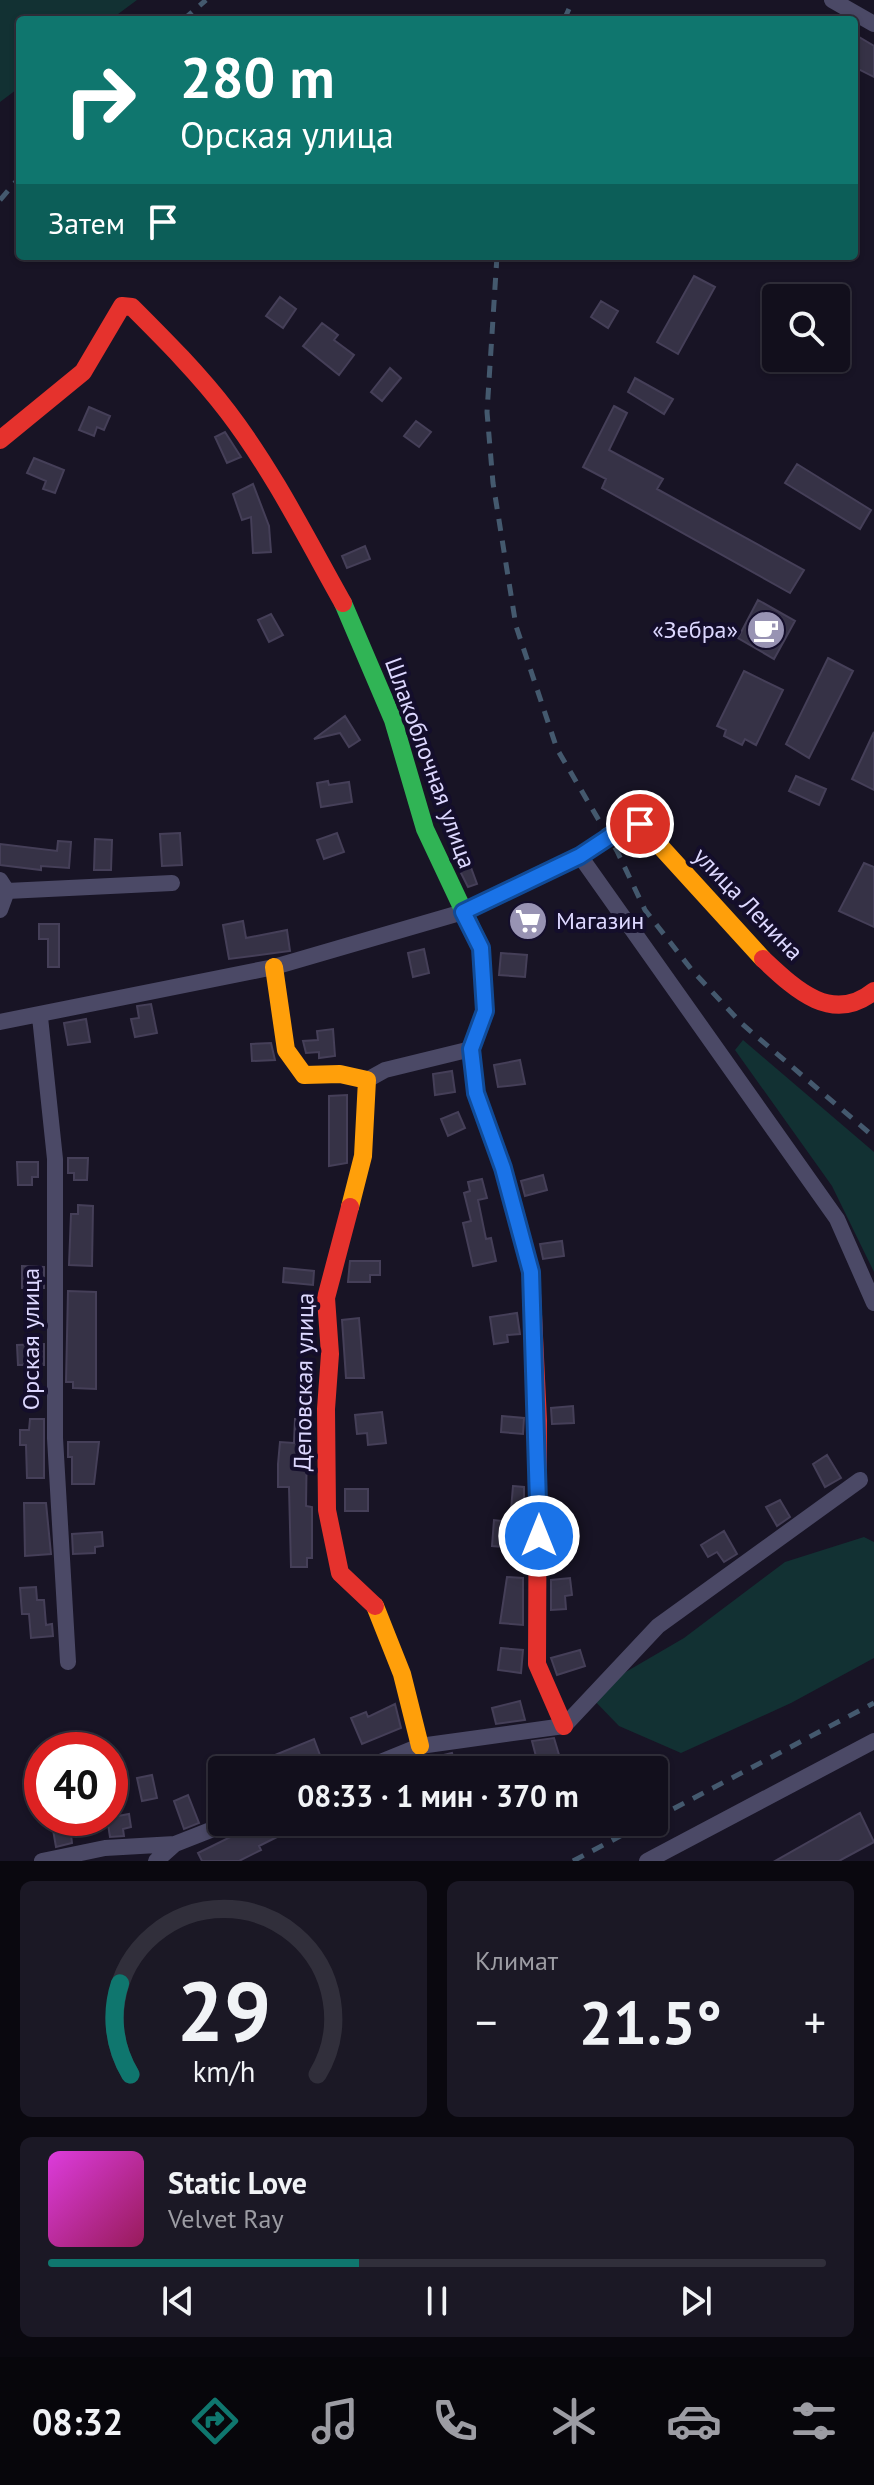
<!DOCTYPE html>
<html lang="ru">
<meta charset="utf-8">
<style>
:root{--surface:#120f1c;--page:#1b1825;--text:#f1f3f6;--muted:#9c9ca3;--line:#312f3b;--accent:#0f766e}
body{margin:0;font-family:"PT Sans",sans-serif;background:var(--page);color:var(--text);height:100vh;display:flex;flex-direction:column;font-size:30px;white-space:nowrap}
*{box-sizing:border-box;margin:0}
p{font-size:26px;color:var(--muted)}
.icon{flex:none;width:44px;height:44px;fill:none;stroke:currentColor;stroke-width:2;stroke-linecap:round;stroke-linejoin:round}
.map{position:relative;height:1861px;overflow:hidden}
.panel{display:flex;flex-direction:column;gap:20px;padding:20px;background:#0a080f;flex:1}
.panel>*{flex:none}
.hud{position:absolute;left:16px;top:16px;width:842px;height:244px;border-radius:8px;box-shadow:0 2px 6px #0004,0 0 0 2px var(--line);background:#0f766e;color:#fff;overflow:hidden}
.buttons{position:absolute;left:762px;top:284px;display:grid;gap:16px}
.buttons a{display:grid;place-items:center;width:88px;height:88px;border-radius:8px;background:var(--surface);box-shadow:0 2px 6px #0004,0 0 0 2px var(--line);font-size:40px}
.speed{position:absolute;left:24px;top:1732px;display:flex;gap:16px;font-size:40px;font-weight:700;text-align:center}
.speed>*{display:grid;place-content:center;width:104px;height:104px;border-radius:50%;background:var(--surface);box-shadow:0 2px 6px #0004,0 0 0 2px var(--line);line-height:1}
.speed .limit{border:12px solid #d22;background:#fff;color:#111}
.pin{position:absolute;display:grid;place-items:center;width:68px;height:68px;color:#fff;margin:-34px;border:4px solid #fff;border-radius:50%;box-shadow:0 2px 8px #0007}
.me{position:absolute;width:88px;margin:-44px;rotate:0deg;stroke-linejoin:round;filter:drop-shadow(0 0 6px #0008)}
.turn{display:flex;align-items:center;gap:28px;height:168px;padding:0 32px;font-size:36px}
.turn .icon{width:104px;height:104px;stroke-width:2.5}
.turn b{display:block;font-size:56px;line-height:68px}
.then{display:flex;align-items:center;height:76px;padding:0 32px;background:#0003;gap:16px;font-size:30px}
.big{font-size:60px;font-weight:600;line-height:1.1}
.panel .tile{flex:1;display:flex;flex-direction:column;justify-content:center;gap:12px;min-width:0;padding:0 28px;border-radius:12px;background:var(--page)}
.panel .dial{align-items:center;gap:0}
.dial svg{height:208px;overflow:visible;fill:none;stroke:var(--line);stroke-width:7;stroke-linecap:round;text-anchor:middle}
.dial text{fill:var(--text);stroke:none}
.song{display:flex;align-items:center;gap:24px}
.cover{width:96px;height:96px;border-radius:12px;background:linear-gradient(135deg,hsl(300 70% 55%),hsl(330 70% 35%))}
.played{height:8px;border-radius:4px;background:linear-gradient(90deg,var(--accent) 40%,var(--line) 40%)}
.keys{display:flex;justify-content:space-around;direction:ltr}
.heat{display:flex;justify-content:space-between;align-items:center;font-size:44px;direction:ltr}
.panel .tiles{flex:1;display:grid;gap:20px;grid-template-columns:1fr 1fr}
.tile:last-child{grid-column:span 2}
.trip{position:absolute;left:208px;top:1756px;width:460px;height:80px;border-radius:8px;background:var(--surface);box-shadow:0 2px 6px #0004,0 0 0 2px var(--line);font-weight:600;line-height:80px;text-align:center}
.dock{display:flex;height:128px;justify-content:space-around;align-items:center;background:#07060b;color:var(--muted)}
.dock .icon{width:56px;height:56px}
.dock .selected{color:var(--accent)}
.dock b{font-size:36px;color:var(--text)}
.map>svg:first-child{display:block}
</style>
<div class="map">
<svg width="874" height="1861" viewBox="0 0 874 1861">
<rect width="100%" height="100%" fill="#181425"/>
<path fill="#123133" d="M0 0H137L110 20H20V87L0 102Z
M743 1040 874 1152V1272L832 1186 735 1050Z
M864 1537 874 1542V1658L791 1703 681 1753 619 1726 588 1694 684 1638 785 1562Z"/>
<path fill="#363246" stroke="#453f58" stroke-width="2" d="M854 34 874 46V77L854 67Z
M694 276 715 287 678 354 657 342Z
M280 297 296 309 283 328 266 316Z
M601 301 618 311 608 328 591 317Z
M322 323 338 335 334 340 354 355 339 375 303 346Z
M390 368 401 378 382 401 371 392Z
M635 378 673 399 664 414 628 392Z
M614 406 627 413 609 450 663 479 657 489 804 570 790 593 602 488 606 479 583 467Z
M89 407 110 416 104 430 97 427 94 436 79 430Z
M416 421 431 432 419 447 404 436Z
M225 432 241 457 227 463 215 437Z
M34 458 64 470 55 493 43 489 46 481 27 473Z
M797 464 871 510 860 529 785 483Z
M253 484 269 526 271 552 253 553 251 517 242 520 233 494Z
M365 546 370 559 347 568 342 556Z
M758 600 795 621 774 659 738 638Z
M271 614 283 635 269 642 258 620Z
M828 658 853 671 809 758 786 744Z
M744 671 783 690 756 745 745 739 742 745 724 736 726 730 717 726Z
M345 716 360 740 349 747 340 733 314 739Z
M874 732V790L852 779Z
M796 776 826 789 819 805 789 791Z
M328 781 329 785 349 782 352 802 321 807 317 783Z
M180 833 182 865 162 866 160 834Z
M337 833 344 852 324 859 317 840Z
M95 839 112 840 111 870H94Z
M58 841 71 842 69 868 41 866V870L0 865V844L57 851Z
M466 854 477 884 468 887 454 859Z
M864 863 874 867V927L839 911Z
M536 908 542 926 519 934 513 916Z
M243 921 246 938 287 930 290 951 229 959 223 925Z
M39 924H59V967H48V939H39Z
M424 949 429 973 413 977 408 953Z
M501 953 527 955 525 977 499 975Z
M151 1004 157 1033 135 1037 131 1019 139 1018 137 1006Z
M86 1019 90 1042 68 1045 64 1023Z
M333 1029 335 1056 319 1058V1052L306 1053 303 1041 318 1040 317 1031Z
M271 1043 275 1060 252 1061 251 1044Z
M520 1060 525 1084 498 1087 494 1065Z
M452 1071 455 1092 435 1095 433 1074Z
M347 1095V1163L329 1166V1096Z
M458 1112 465 1128 448 1136 441 1119Z
M68 1158H88L87 1180H74V1173H68Z
M17 1162H38V1177H32V1185H18Z
M543 1175 547 1190 525 1196 521 1181Z
M482 1179 487 1198 478 1200 486 1239 491 1238 496 1261 473 1266 463 1223 471 1221 464 1193 470 1191 468 1182Z
M78 1205 93 1206 92 1266 69 1265 71 1214H78Z
M562 1241 564 1256 543 1259 540 1244Z
M350 1261H380V1275H370V1282H348Z
M22 1266 44 1267V1288H22Z
M284 1268 314 1271 313 1285 283 1282Z
M68 1291 96 1292V1389L73 1388V1382H66Z
M517 1313 520 1334 507 1335 508 1342 494 1344 490 1317Z
M359 1318 364 1378H346L342 1320Z
M44 1344V1365H18L17 1345Z
M301 1394 313 1395 312 1437H307L306 1506 312 1507V1558H307V1567H291L289 1487H278V1464L280 1442 294 1443 295 1419H300Z
M573 1406 574 1423 552 1424 551 1408Z
M382 1412 386 1443 368 1445 367 1433 357 1434 355 1415Z
M502 1416 524 1418 523 1434 501 1432Z
M30 1419H44V1478H27L26 1445H20V1430H29Z
M68 1442H99L94 1484H72V1457H68Z
M827 1455 841 1478 825 1487 813 1464Z
M513 1486 524 1487V1537H516L515 1548 492 1546 494 1520 510 1522Z
M345 1489H368V1511H345Z
M780 1500 790 1517 777 1526 766 1507Z
M24 1503H46L51 1554 25 1556Z
M724 1531 737 1554 724 1562 717 1552 708 1557 701 1545Z
M102 1532 103 1546 95 1547V1553L73 1554 72 1534Z
M507 1577 523 1578V1625L500 1623Z
M570 1578 572 1595 565 1596 566 1609 551 1610V1580Z
M36 1587 37 1600H44L46 1625 52 1624 53 1636 31 1638 29 1614H22L20 1588Z
M501 1648 523 1650 521 1673 498 1670Z
M580 1650 585 1666 557 1675 551 1658Z
M520 1701 525 1720 496 1724 492 1708Z
M395 1704 401 1728 362 1744 351 1718 366 1712 368 1717Z
M554 1738 560 1758 538 1764 532 1741Z
M314 1739 320 1755 314 1758 316 1762 295 1770H269L265 1759Z
M452 1753 457 1770H435L431 1758Z
M152 1775 157 1798 142 1801 137 1778Z
M188 1795 199 1823 184 1829 174 1801Z
M860 1813 874 1842 839 1861H775Z
M129 1814 131 1827 123 1829 124 1836 110 1837 107 1818Z
M51 1818H69L72 1843 56 1847Z
M261 1822H307L259 1846 261 1850 239 1861H202L198 1853Z"/>
<g fill="none" stroke-linecap="round" stroke-linejoin="round">
<path stroke="#4b4966" stroke-width="16" d="M832 0 874 24
M580 856 837 1219 874 1303
M0 880 7 891 0 910
M7 891 172 883
M40 1017 55 1159V1438L68 1662
M0 1022 274 967 463 912
M367 1080 385 1070 471 1049
M361 1770 420 1746 564 1726 658 1626 860 1480
M42 1861 105 1848 175 1844
M156 1861 175 1844 231 1822
M647 1861 874 1741"/>
<path stroke="#30b455" stroke-width="18" d="M343 603 393 720 425 829 481 948 485 1011 471 1049 476 1093 503 1168 520 1230"/>
<path stroke="#ff9f0a" stroke-width="18" d="M463 912 580 856 621 829 640 824 763 959
M274 967 286 1050 304 1075 340 1074 367 1080 363 1156 350 1207
M375 1606 402 1674 420 1746"/>
<path stroke="#e5322d" stroke-width="18" d="M0 440 83 372 122 306 132 307C166 341 199 374 228 412 273 471 307 539 343 603
M763 959C795 989 832 1025 874 991
M350 1207 326 1298 330 1354 326 1409 327 1510 340 1573 375 1606
M520 1230 531 1272 538 1421 537 1664 564 1726"/>
<path stroke="#44596e" stroke-width="5" stroke-dasharray="12 10" stroke-linecap="butt" d="M183 20 206 0
M564 20 573 0
M0 200 20 177
M497 256 487 412 493 483 516 626 557 749 617 851 645 910 691 969 741 1023 874 1137
M654 1819 874 1703
M573 1861 647 1822"/>
</g>
<g fill="none" stroke-linecap="round" stroke-linejoin="round">
<defs>
<path id="route" d="M539 1536 531 1272 503 1168 476 1093 471 1049 485 1011 481 948 463 912 580 856 621 829 640 824"/>
</defs>
<use href="#route" stroke="#114b97" stroke-width="20"/>
<use href="#route" stroke="#1a73e8" stroke-width="14"/>
</g>
<defs>
<symbol id="cafe-disc" viewBox="-11 -11 22 22"><circle r="9.5" fill="#9893b3" stroke="#140e2b"/><path d="M-5.5-4.5H6V0H3Q3 3.5 0 3.5H-2.5Q-5.5 3.5-5.5 0ZM3-3.2v2h1.7v-2ZM-6 4.5H4V6H-6Z" fill="#fff"/></symbol>
<symbol id="supermarket-disc" viewBox="-11 -11 22 22"><circle r="9.5" fill="#9893b3" stroke="#140e2b"/><path d="M-6-5.5h2.5l.6 2H6L4.5 2H-2.5L-4.4-4H-6ZM-1.5 3.2a1.3 1.3 0 1 0 .1 0ZM3 3.2a1.3 1.3 0 1 0 .1 0Z" fill="#fff"/></symbol>
</defs>
<g fill-rule="evenodd">
<use href="#cafe-disc" x="744" y="608" width="44" height="44"/>
<use href="#supermarket-disc" x="506" y="899" width="44" height="44"/>
</g>
<g text-anchor="middle" stroke-width="8" stroke-linejoin="round" paint-order="stroke">
<g font-size="24" fill="#ddd8ff" stroke="#140e2b" text-anchor="end">
<text x="738" y="638">«Зебра»</text>
<text x="556" y="929" text-anchor="start">Магазин</text>
</g>
<g font-size="24" fill="#ddd8ff" stroke="#140e2b">
<text transform="translate(430 763) rotate(70)" y="8">Шлакоблочная улица</text>
<text transform="translate(748 904) rotate(46)" y="8">улица Ленина</text>
<text transform="translate(31 1339) rotate(-90)" y="8">Орская улица</text>
<text transform="translate(304 1382) rotate(-89)" y="8">Деповская улица</text>
</g>
</g>
</svg>
<div class="buttons">
<a><svg class="icon" aria-label="search" viewBox="0 0 24 24"><circle cx="10" cy="10" r="6"/><path d="M15 15l6 6"/></svg></a>
</div>
<div class="speed"><div class="limit">40</div></div>
<div class="pin" style="left:640px;top:824px;background:#d93025"><svg class="icon" aria-label="arrive" viewBox="0 0 24 24"><path d="M6 21V4h12l-3 4 3 4H6"/></svg></div>
<svg class="me" style="left:539px;top:1536px" viewBox="-20 -20 40 40"><circle r="17" fill="#1a73e8" stroke="#fff" stroke-width="3"/><path d="M0-11L8 9 0 5-8 9z" fill="#fff"/></svg>
<div class="trip">08:33 · 1 мин · 370 m</div>
<div class="hud">
<div class="turn"><svg class="icon" aria-label="right" viewBox="0 0 24 24"><path d="M7 20v-9h11M14 6l5 5-5 5"/></svg><div><b>280 m</b>Орская улица</div></div>
<div class="then">Затем<svg class="icon" aria-label="arrive" viewBox="0 0 24 24"><path d="M6 21V4h12l-3 4 3 4H6"/></svg></div>
</div>
</div>
<section class="panel">
<div class="tiles">
<div class="tile dial"><svg viewBox="0 0 100 80">
<path d="M14 69A42 42 0 1 1 86 69"/>
<path d="M14 69A42 42 0 0 1 10 34" stroke="#0f766e"/>
<text x="50" y="56" font-size="32" font-weight="700">29</text>
<text x="50" y="72" font-size="11">km/h</text>
</svg></div>
<div class="tile"><p>Климат</p>
<div class="heat"><a>−</a><b class="big">21.5°</b><a>+</a></div>
</div>
<div class="tile">
<div class="song"><i class="cover"></i><div><b>Static Love</b><p>Velvet Ray</p></div></div>
<div class="played"></div>
<div class="keys"><svg class="icon" aria-label="previous" viewBox="0 0 24 24"><path d="M18 5L8 12l10 7zM5 5v14"/></svg><svg class="icon" aria-label="pause" viewBox="0 0 24 24"><path d="M8 5v14M16 5v14"/></svg><svg class="icon" aria-label="next" viewBox="0 0 24 24"><path d="M6 5l10 7-10 7zM19 5v14"/></svg></div>
</div>
</div>
</section>
<nav class="dock">
<b>08:32</b>
<svg class="icon selected" aria-label="directions" viewBox="0 0 24 24"><path d="M12 3l9 9-9 9-9-9zM9 14v-3h6M13 9l2 2-2 2"/></svg>
<svg class="icon" aria-label="music" viewBox="0 0 24 24"><path d="M9 18V5l10-2v13"/><circle cx="6" cy="18" r="3"/><circle cx="16" cy="16" r="3"/></svg>
<svg class="icon" aria-label="phone" viewBox="0 0 24 24"><path d="M5 4h4l2 5-3 2q2 4 5 5l2-3 5 2v4C11 20 4 13 5 4z"/></svg>
<svg class="icon" aria-label="climate" viewBox="0 0 24 24"><path d="M12 3v18M4 7l16 10M4 17L20 7"/></svg>
<svg class="icon" aria-label="car" viewBox="0 0 24 24"><path d="M5 17H2v-5l4-1 3-4h7l3 4 3 1v5h-3M9 17h6M6 11h13"/><circle cx="7" cy="17" r="2"/><circle cx="17" cy="17" r="2"/></svg>
<svg class="icon" aria-label="filters" viewBox="0 0 24 24"><path d="M4 7h16M4 17h16"/><circle cx="9" cy="7" r="2"/><circle cx="15" cy="17" r="2"/></svg>
</nav>
